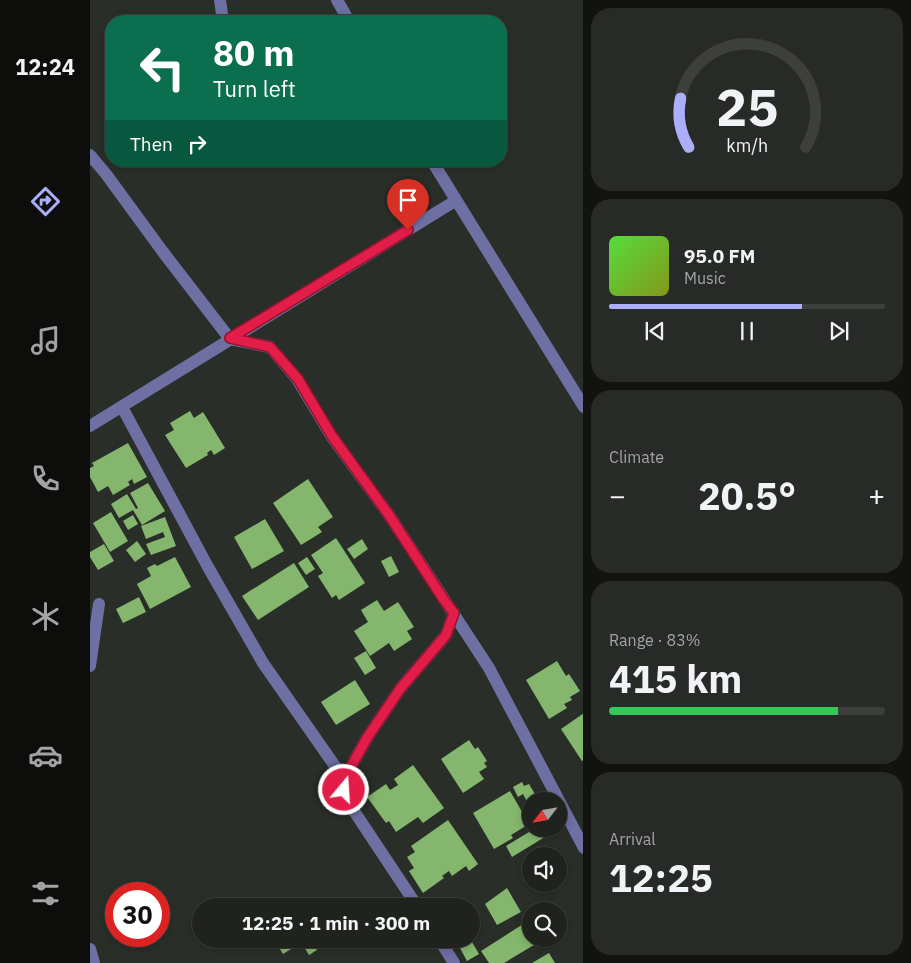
<!DOCTYPE html>
<meta charset="utf-8">
<style>
:root{--surface:#20221e;--page:#282a27;--text:#f1f3f6;--muted:#a2a4a4;--line:#3d3f3c;--accent:#abaffb}
body{margin:0;font-family:"IBM Plex Sans",sans-serif;background:var(--page);color:var(--text);height:100vh;display:flex;flex-direction:column;font-size:19px;white-space:nowrap}
*{box-sizing:border-box;margin:0}
p{font-size:16px;color:var(--muted)}
.icon{flex:none;width:28px;height:28px;fill:none;stroke:currentColor;stroke-width:2;stroke-linecap:round;stroke-linejoin:round}
.map{position:relative;flex:1;overflow:hidden}
.sheet{display:flex;flex-direction:column;gap:8px;padding:8px;background:#121310;width:328px}
.sheet>*{flex:none}
.banner{position:absolute;left:15px;top:15px;width:402px;height:152px;border-radius:20px;box-shadow:0 2px 8px #0003,0 0 0 1px var(--line);background:#0b6e4f;color:#fff;overflow:hidden}
.needle{width:32px;rotate:239deg}
.controls{position:absolute;left:432px;top:792px;display:grid;gap:10px}
.controls a{display:grid;place-items:center;width:45px;height:45px;border-radius:50%;background:var(--surface);box-shadow:0 2px 8px #0003,0 0 0 1px var(--line);font-size:25px}
.speed{position:absolute;left:15px;top:882px;display:flex;gap:10px;font-size:25px;font-weight:700;text-align:center}
.speed>*{display:grid;place-content:center;width:65px;height:65px;border-radius:50%;background:var(--surface);box-shadow:0 2px 8px #0003,0 0 0 1px var(--line);line-height:1}
.speed .limit{border:8px solid #d22;background:#fff;color:#111}
.pin{position:absolute;display:grid;place-items:center;width:42px;height:42px;color:#fff;margin:-51px -21px;border-radius:50% 50% 50% 0;rotate:-45deg;box-shadow:0 0 5px #0007}
.pin .icon{rotate:45deg}
.me{position:absolute;width:55px;margin:-28px;rotate:18deg;stroke-linejoin:round;filter:drop-shadow(0 0 4px #0008)}
.turn{display:flex;align-items:center;gap:18px;height:105px;padding:0 25px;font-size:22px}
.turn .icon{width:65px;height:65px;stroke-width:2.5}
.turn b{display:block;font-size:35px;line-height:42px}
.then{display:flex;align-items:center;height:48px;padding:0 25px;background:#0003;gap:10px;font-size:19px}
.big{font-size:38px;font-weight:700;line-height:1.1}
.sheet .tile{flex:1;display:flex;flex-direction:column;justify-content:center;gap:8px;min-width:0;padding:0 18px;border-radius:20px;background:var(--page)}
.sheet .dial{align-items:center;gap:0}
.dial svg{height:130px;overflow:visible;fill:none;stroke:var(--line);stroke-width:7;stroke-linecap:round;text-anchor:middle}
.dial text{fill:var(--text);stroke:none}
.song{display:flex;align-items:center;gap:15px}
.cover{width:60px;height:60px;border-radius:8px;background:linear-gradient(135deg,hsl(110 70% 55%),hsl(70 70% 35%))}
.played{height:5px;border-radius:2px;background:linear-gradient(90deg,var(--accent) 70%,var(--line) 70%)}
.keys{display:flex;justify-content:space-around;direction:ltr}
.heat{display:flex;justify-content:space-between;align-items:center;font-size:28px;direction:ltr}
.charge{height:8px;border-radius:4px;background:linear-gradient(90deg,#34c759 83%,var(--line) 0)}
.trip{position:absolute;left:102px;top:898px;width:288px;height:50px;border-radius:25px;background:var(--surface);box-shadow:0 2px 8px #0003,0 0 0 1px var(--line);font-weight:700;line-height:50px;text-align:center}
main{display:flex;flex:1;min-height:0}
.dock{display:flex;flex-direction:column;width:90px;justify-content:space-around;align-items:center;background:#0d0e0c;color:var(--muted)}
.dock .icon{width:35px;height:35px}
.dock .on{color:var(--accent)}
.dock b{font-size:22px;color:var(--text)}
.map>svg:first-child{display:block}
</style>
<main>
<nav class="dock">
<b>12:24</b>
<svg class="icon on" aria-label="directions" viewBox="0 0 24 24"><path d="M12 3l9 9-9 9-9-9zM9 14v-3h6M13 9l2 2-2 2"/></svg>
<svg class="icon" aria-label="music" viewBox="0 0 24 24"><path d="M9 18V5l10-2v13"/><circle cx="6" cy="18" r="3"/><circle cx="16" cy="16" r="3"/></svg>
<svg class="icon" aria-label="phone" viewBox="0 0 24 24"><path d="M5 4h4l2 5-3 2q2 4 5 5l2-3 5 2v4C11 20 4 13 5 4z"/></svg>
<svg class="icon" aria-label="climate" viewBox="0 0 24 24"><path d="M12 3v18M4 7l16 10M4 17L20 7"/></svg>
<svg class="icon" aria-label="car" viewBox="0 0 24 24"><path d="M5 17H2v-5l4-1 3-4h7l3 4 3 1v5h-3M9 17h6M6 11h13"/><circle cx="7" cy="17" r="2"/><circle cx="17" cy="17" r="2"/></svg>
<svg class="icon" aria-label="filters" viewBox="0 0 24 24"><path d="M4 7h16M4 17h16"/><circle cx="9" cy="7" r="2"/><circle cx="15" cy="17" r="2"/></svg>
</nav>
<div class="map">
<svg width="494" height="963" viewBox="0 0 494 963">
<rect width="100%" height="100%" fill="#2a2e28"/>
<path fill="#84b66e" d="M100 411 104 418 113 412 135 448 124 455 121 450 117 453 118 455 96 468 75 435 84 430 80 423Z
M38 443 57 477 44 484 42 479 38 482 40 485 23 495 18 486 8 492 0 477V468L4 466 2 463Z
M218 479 243 517 228 527 232 532 211 545 183 503Z
M58 483 75 511 52 525 43 510 29 518 21 504 37 494 46 509 48 508 40 493Z
M21 512 38 541 20 552 3 523Z
M43 515 48 524 38 530 33 521Z
M75 517 86 546 61 555 56 544 75 537 73 532 56 539 51 526Z
M175 519 194 551 162 569 144 537Z
M246 538 275 583 249 600 246 595 242 598 228 576 233 573 221 555Z
M272 539 278 549 264 559 257 549Z
M47 541 56 554 45 562 36 550Z
M14 544 24 561 8 570 0 557V552Z
M301 556 309 572 299 577 291 561Z
M85 557 101 587 60 609 47 584 61 576 57 568 65 564 67 566Z
M217 557 225 569 216 575 208 563Z
M204 563 219 587 168 620 152 596Z
M49 597 56 612 33 623 26 609Z
M287 600 294 611 308 602 324 627 317 631 322 639 304 651 299 643 280 656 264 631 278 622 271 610Z
M276 651 286 668 275 675 264 658Z
M467 661 476 676 479 674 490 691 480 697 482 700 474 704 477 708 459 719 436 680Z
M265 680 280 704 246 725 231 702Z
M494 713V760L492 761 471 729Z
M379 740 385 749 388 747 397 761 394 763 397 767 389 772 394 779 373 793 351 759Z
M323 765 354 808 333 823 328 817 306 832 299 821 296 823 277 797 296 784 300 790 308 785 304 779Z
M432 782 434 786 439 784 449 801H441V809L433 794 428 797 423 787Z
M420 791 439 824 421 835 423 838 404 849 383 813Z
M358 820 388 864 379 871 376 866 362 876 359 871 352 876 354 878 333 893 319 871 324 868 317 857 325 852 321 846Z
M444 829H468L422 857 416 846Z
M417 888 431 912 407 925 395 904Z
M209 899 213 906H196Z
M441 919V939H454L414 963H399L391 951Z
M196 939 201 949 193 954 187 944Z
M216 939H220L227 950 219 955 211 942Z
M382 942 389 954 377 961 370 948Z
M459 953 465 963H442Z"/>
<g fill="none" stroke-linecap="round" stroke-linejoin="round">
<path stroke="#6e70a3" stroke-width="12" d="M130 0 133 21
M247 0 259 21
M0 155 16 174 73 252 140 339 180 347 207 379 242 437 299 515 399 668 494 848
M342 161 494 407
M32 407 118 567 173 663 254 779
M0 426 365 201
M0 666 9 604
M327 906 258 802 254 790V779L277 738 310 689 356 635 364 613
M349 939 364 963
M0 949 4 963"/>
</g>
<g fill="none" stroke-linecap="round" stroke-linejoin="round">
<defs>
<path id="route" d="M254 790V779L277 738 310 689 356 635 364 613 354 600 299 515 242 436 208 379 180 347 140 338 318 230"/>
</defs>
<use href="#route" stroke="#92132f" stroke-width="12"/>
<use href="#route" stroke="#e11d48" stroke-width="9"/>
</g>
</svg>
<div class="controls">
<a><svg class="needle" viewBox="-14 -14 28 28"><path d="M0-13l5 13h-10z" fill="#e53935"/><path d="M0 13l5-13h-10z" fill="#a2a4a4"/></svg></a>
<a><svg class="icon" aria-label="sound" viewBox="0 0 24 24"><path d="M4 9h4l5-4v14l-5-4H4zM17 9q2 3 0 6"/></svg></a>
<a><svg class="icon" aria-label="search" viewBox="0 0 24 24"><circle cx="10" cy="10" r="6"/><path d="M15 15l6 6"/></svg></a>
</div>
<div class="speed"><div class="limit">30</div></div>
<div class="pin" style="left:318px;top:230px;background:#d93025"><svg class="icon" aria-label="arrive" viewBox="0 0 24 24"><path d="M6 21V4h12l-3 4 3 4H6"/></svg></div>
<svg class="me" style="left:254px;top:790px" viewBox="-20 -20 40 40"><circle r="17" fill="#e11d48" stroke="#fff" stroke-width="3"/><path d="M0-11L8 9 0 5-8 9z" fill="#fff"/></svg>
<div class="trip">12:25 · 1 min · 300 m</div>
<div class="banner">
<div class="turn"><svg class="icon" aria-label="left" viewBox="0 0 24 24"><path d="M17 20v-9H6M10 6l-5 5 5 5"/></svg><div><b>80 m</b>Turn left</div></div>
<div class="then">Then<svg class="icon" aria-label="right" viewBox="0 0 24 24"><path d="M7 20v-9h11M14 6l5 5-5 5"/></svg></div>
</div>
</div>
<section class="sheet">
<div class="tile dial"><svg viewBox="0 0 100 80">
<path d="M14 69A42 42 0 1 1 86 69"/>
<path d="M14 69A42 42 0 0 1 9 39" stroke="#abaffb"/>
<text x="50" y="56" font-size="32" font-weight="700">25</text>
<text x="50" y="72" font-size="11">km/h</text>
</svg></div>
<div class="tile">
<div class="song"><i class="cover"></i><div><b>95.0 FM</b><p>Music</p></div></div>
<div class="played"></div>
<div class="keys"><svg class="icon" aria-label="previous" viewBox="0 0 24 24"><path d="M18 5L8 12l10 7zM5 5v14"/></svg><svg class="icon" aria-label="pause" viewBox="0 0 24 24"><path d="M8 5v14M16 5v14"/></svg><svg class="icon" aria-label="next" viewBox="0 0 24 24"><path d="M6 5l10 7-10 7zM19 5v14"/></svg></div>
</div>
<div class="tile"><p>Climate</p>
<div class="heat"><a>−</a><b class="big">20.5°</b><a>+</a></div>
</div>
<div class="tile"><p>Range · 83%</p><b class="big">415 km</b><div class="charge"></div></div>
<div class="tile"><p>Arrival</p><b class="big">12:25</b></div>
</section>
</main>
